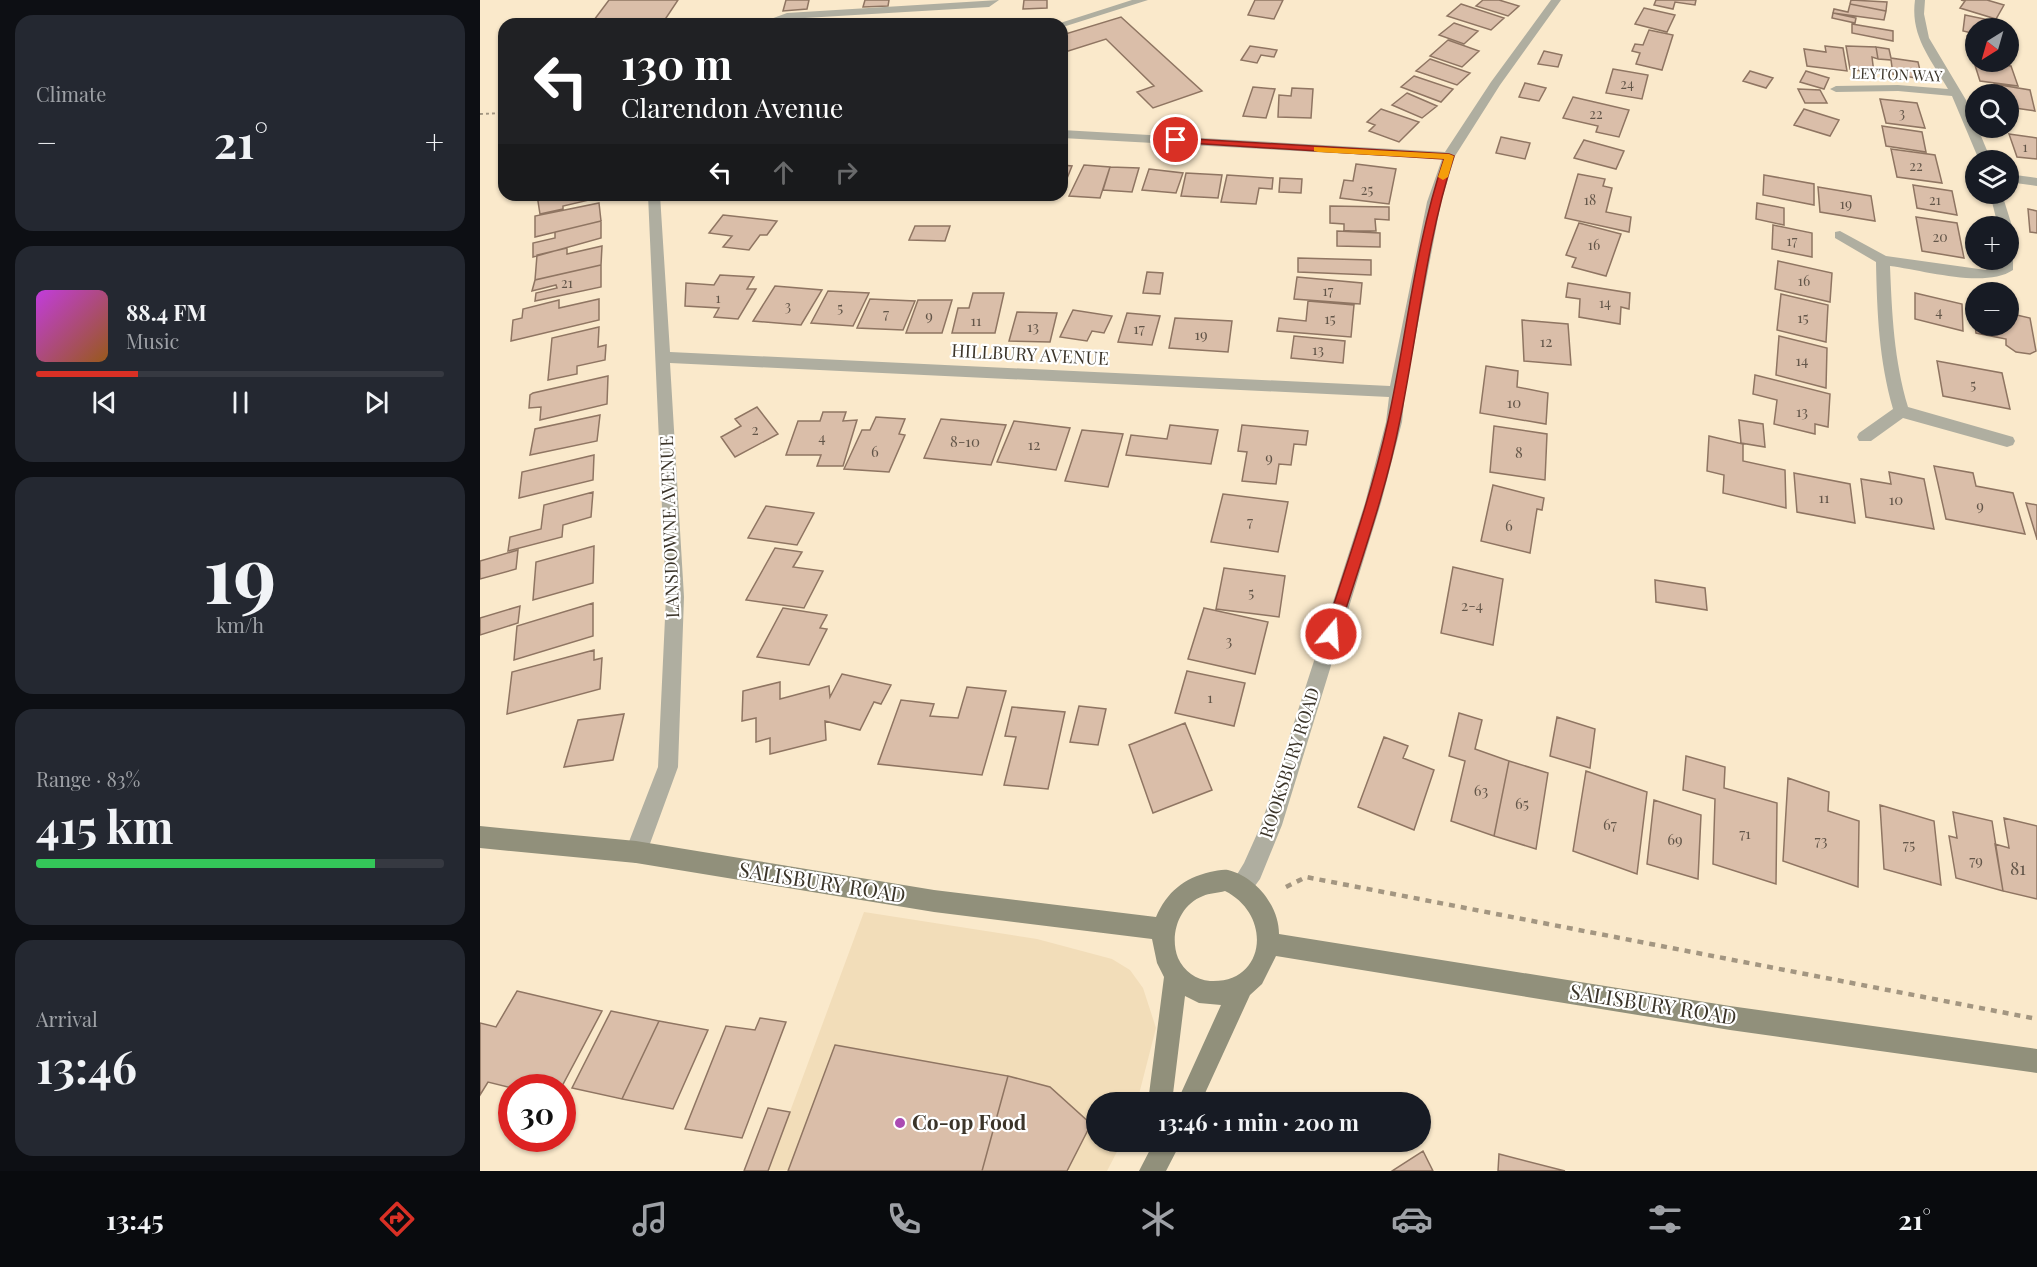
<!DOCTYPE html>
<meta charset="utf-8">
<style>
:root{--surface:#171b24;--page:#242831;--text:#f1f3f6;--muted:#9ea1a6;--line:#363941;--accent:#d93025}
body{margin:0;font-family:"Playfair Display",serif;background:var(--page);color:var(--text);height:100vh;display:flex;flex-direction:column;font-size:22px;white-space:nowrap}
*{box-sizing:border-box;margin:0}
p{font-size:20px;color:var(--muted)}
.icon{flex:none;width:33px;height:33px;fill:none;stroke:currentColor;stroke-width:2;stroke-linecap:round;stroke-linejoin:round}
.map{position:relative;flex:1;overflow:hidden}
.drawer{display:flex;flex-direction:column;gap:15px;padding:15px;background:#0d0f14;width:480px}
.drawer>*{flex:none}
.top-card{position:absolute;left:18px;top:18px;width:570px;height:183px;border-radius:18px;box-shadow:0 2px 4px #0004;background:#202124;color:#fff;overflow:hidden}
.needle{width:39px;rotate:217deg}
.controls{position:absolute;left:1485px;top:18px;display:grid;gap:12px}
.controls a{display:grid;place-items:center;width:54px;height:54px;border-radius:50%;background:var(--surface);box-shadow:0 2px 4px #0004;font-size:30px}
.speed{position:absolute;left:18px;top:1074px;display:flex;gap:12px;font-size:30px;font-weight:700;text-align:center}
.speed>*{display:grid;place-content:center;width:78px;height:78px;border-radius:50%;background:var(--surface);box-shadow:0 2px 4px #0004;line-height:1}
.speed .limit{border:9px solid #d22;background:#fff;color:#111}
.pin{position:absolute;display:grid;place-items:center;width:51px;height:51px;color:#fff;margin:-26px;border:3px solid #fff;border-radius:50%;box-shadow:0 2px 6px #0007}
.me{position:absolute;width:66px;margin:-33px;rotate:18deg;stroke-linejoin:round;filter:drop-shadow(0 0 4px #0008)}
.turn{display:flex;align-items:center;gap:21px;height:126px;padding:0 24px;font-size:27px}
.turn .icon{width:78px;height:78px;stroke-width:2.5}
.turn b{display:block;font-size:42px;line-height:51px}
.lanes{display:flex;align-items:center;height:57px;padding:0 24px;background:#0003;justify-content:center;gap:30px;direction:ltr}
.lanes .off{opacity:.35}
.big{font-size:45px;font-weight:700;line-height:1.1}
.drawer .tile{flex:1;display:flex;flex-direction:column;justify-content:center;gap:9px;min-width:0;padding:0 21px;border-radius:18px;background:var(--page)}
.drawer .dial{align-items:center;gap:0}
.dial b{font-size:78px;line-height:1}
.song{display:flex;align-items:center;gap:18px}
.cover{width:72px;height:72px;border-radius:9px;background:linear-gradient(135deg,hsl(290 70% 55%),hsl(30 70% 35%))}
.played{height:6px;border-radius:3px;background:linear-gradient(90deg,var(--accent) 25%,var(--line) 25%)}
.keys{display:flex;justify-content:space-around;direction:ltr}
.heat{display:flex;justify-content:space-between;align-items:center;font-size:33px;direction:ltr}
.charge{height:9px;border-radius:4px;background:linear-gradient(90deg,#34c759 83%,var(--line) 0)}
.trip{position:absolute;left:606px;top:1092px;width:345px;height:60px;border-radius:30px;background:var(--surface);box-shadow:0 2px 4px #0004;font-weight:700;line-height:60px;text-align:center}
.dock{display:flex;height:96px;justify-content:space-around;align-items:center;background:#090b0e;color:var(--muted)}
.dock .icon{width:42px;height:42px}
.dock .selected{color:var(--accent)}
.dock b{font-size:27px;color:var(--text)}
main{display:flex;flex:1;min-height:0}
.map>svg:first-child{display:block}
</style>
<main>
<section class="drawer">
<div class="tile"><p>Climate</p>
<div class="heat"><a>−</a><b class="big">21°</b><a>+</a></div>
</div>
<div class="tile">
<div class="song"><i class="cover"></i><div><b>88.4 FM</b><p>Music</p></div></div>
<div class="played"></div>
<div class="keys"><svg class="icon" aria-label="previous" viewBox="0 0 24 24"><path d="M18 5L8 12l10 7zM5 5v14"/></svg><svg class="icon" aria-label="pause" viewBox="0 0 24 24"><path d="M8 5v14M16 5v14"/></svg><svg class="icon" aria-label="next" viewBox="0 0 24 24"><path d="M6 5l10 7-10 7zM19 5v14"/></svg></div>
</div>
<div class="tile dial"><b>19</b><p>km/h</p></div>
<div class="tile"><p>Range · 83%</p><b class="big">415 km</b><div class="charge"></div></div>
<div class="tile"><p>Arrival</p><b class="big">13:46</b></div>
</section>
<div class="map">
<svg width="1557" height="1171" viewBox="0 0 1557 1171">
<rect width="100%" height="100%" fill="#fae9cb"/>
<path fill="#f2ddb9" d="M384 912 557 939 632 959 650 970 663 988 676 1028 657 1102H616V1142H642L627 1171H288Z"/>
<path fill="#dabea9" stroke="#8f7562" stroke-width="1.5" d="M129 0H198L182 24H111Z
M306 0H329L327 9 303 11Z
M385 0H409L408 6 383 7Z
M544 0H567V8L543 9Z
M775 0H803L794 19 768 15Z
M1003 0H1019L1039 6 1028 16 996 6Z
M1176 0H1216L1215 5 1195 2 1193 9 1174 5Z
M1371 0 1407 2 1406 11 1370 4Z
M1481 0H1507L1524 5 1516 19 1480 8 1485 1Z
M981 4 1024 18 1011 30 967 16Z
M1370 4 1406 11 1404 20 1353 13 1354 9 1368 12Z
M1164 8 1195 15 1187 32 1155 24Z
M1353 13 1376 18 1375 23 1352 18Z
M1485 15 1519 22 1518 28H1496V34L1483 31Z
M641 17 722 91 673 108 657 92 674 86 626 39 582 53V35Z
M436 21H467L466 24H435Z
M974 23 998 31 984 44 959 35Z
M1372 24 1413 31V41L1372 33Z
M1169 30 1193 35 1182 70 1156 64 1160 53 1152 51 1155 44 1163 45Z
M1487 36 1496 37V54H1491Z
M968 40 999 51 982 67 950 56Z
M770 46 797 50 794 57 781 55 777 63 761 60Z
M1345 46 1363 48 1367 71 1327 66 1324 49 1346 52Z
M1366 46 1396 47 1398 59 1392 57 1394 73 1370 69Z
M1396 47 1409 49 1411 58 1438 62 1442 79 1413 74 1411 60 1398 59Z
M1064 51 1082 55 1078 67 1058 64Z
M950 59 990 73 977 85 936 71Z
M1494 62 1531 66 1538 86 1500 81Z
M1133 69 1168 75 1162 99 1126 93Z
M1270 71 1293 78 1286 88 1263 81Z
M1326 71 1349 78 1344 89 1320 82Z
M934 76 973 89 961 102 921 87Z
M1045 83 1066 88 1059 101 1039 97Z
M1514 84 1550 90 1555 111 1528 107V94H1516Z
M773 87 795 89 786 118 763 116Z
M812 88 833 89 831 118 798 117 799 95 811 96Z
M1318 89 1340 90 1347 103H1325Z
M927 93 957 106 942 118 912 105Z
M1093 97 1149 110 1139 137 1116 132 1118 126 1083 118Z
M1400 99 1437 103 1445 128 1406 123Z
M901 109 939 122 919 142 889 131 895 125 887 122Z
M1324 109 1359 120 1350 136 1314 125Z
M1402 126 1442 132 1446 152 1406 146Z
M1529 134 1557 138V159L1537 157Z
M1021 137 1050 143 1045 159 1016 153Z
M1104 140 1144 151 1136 169 1094 158Z
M1411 149 1455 155 1462 183 1417 177Z
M876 164 916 169 909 204 860 198 864 180 873 181Z
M582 165 592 166 582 191Z
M604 165 630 167 620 198 589 196Z
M630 167 659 168 652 192 623 190Z
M669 169 703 173 696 193 662 190Z
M706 173 742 175 738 198 701 196Z
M1098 174 1125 179 1123 186 1132 188 1126 212 1151 217 1149 232 1085 218Z
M747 175 793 178 792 189 779 188 776 204 741 202Z
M1284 175 1334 184V205L1283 195Z
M800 178 822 179 821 193 799 192Z
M1433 185 1472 191 1477 215 1437 208Z
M1338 187 1391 196 1395 221 1340 212Z
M57 195H122V197L83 206V209L60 214Z
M119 203 121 221 55 237V216Z
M1277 203 1304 208V225L1276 219Z
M850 206 909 207V220L895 219 896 231H864V224L850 223Z
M1548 209 1557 211V233L1550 232Z
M243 215 297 221 287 235H280L269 250 243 247 252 236 229 233Z
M1436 217 1477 223 1484 258 1442 251Z
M121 221V238L53 257V243L75 238V232Z
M1099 223 1141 234 1126 276 1092 267 1096 258 1086 255Z
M1293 225 1332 233V257L1292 249Z
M435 226H470L465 241 429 240Z
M857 231 900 233V247L857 246Z
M122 246 121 265 55 280 57 255 87 248V254Z
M818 258 891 260V275L818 272Z
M1298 261 1352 273 1350 302 1295 289Z
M121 265V287L55 301 56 293 77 288 76 285 52 291 55 280Z
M667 272 683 273 680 294 663 293Z
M240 275 274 277 267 289H276L258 319 234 317 239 308 205 306 206 283 234 285Z
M817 277 882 283 880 304 814 299Z
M1088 283 1150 293 1149 309 1141 307 1140 324 1099 317 1100 299 1086 297Z
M295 286 342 290 321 325 273 321Z
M348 291 389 293 373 326 331 323Z
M493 293H524L515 333H472L478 308H489Z
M1435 293 1482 304 1483 331 1435 319Z
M1301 294 1348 305 1346 342 1297 330Z
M119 299V320L31 341 33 320 42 318 43 309 79 300V308Z
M390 299 435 301 423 330 377 328Z
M438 300H472L462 333H426Z
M828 301 874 305 871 337 797 331 799 318 826 321Z
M1493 309 1496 310V326H1528V313L1550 318 1556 351 1550 354 1536 352 1526 345V339L1496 333Z
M593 310 632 316 624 333 612 331 607 341 580 337Z
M537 312 577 313 570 342 529 341Z
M647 313 680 316 672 345 638 342Z
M695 318 752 321 748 352 689 348Z
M1042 320 1088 324 1091 365 1044 361Z
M119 327 118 347 126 345 125 360 97 366V374L68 380 72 338Z
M814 336 865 341 863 363 811 358Z
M1299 336 1347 348 1346 388 1296 375Z
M1457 361 1522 373 1530 409 1463 396Z
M1006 366 1038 371 1037 387 1068 393 1066 424 1000 413Z
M1275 375 1350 394 1348 427 1335 424V434L1294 424 1297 400 1273 394Z
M128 376 127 404 60 420 61 407 49 408 50 395 53 393Z
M277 407 298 434 255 457 241 437 261 426 255 419Z
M343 412H366L363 421 377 420 363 466H337L341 455H306L318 421H340Z
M120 415 117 441 50 455 55 429Z
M396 417 425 419 419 434 425 435 409 472 364 469 382 430H390Z
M461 419 526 425 511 465 444 458Z
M1259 420 1283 424 1285 447 1261 443Z
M534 421 590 428 576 470 517 462Z
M690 425 738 430 731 464 646 455 651 435 687 439Z
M762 425 828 431 826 445 814 444 811 465 799 464 796 484 762 481 767 452 758 451Z
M1014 426 1067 434 1065 480 1010 472Z
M602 430 643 434 628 487 585 481Z
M1229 436 1263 444V461L1305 470 1306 508 1243 493 1244 475 1227 471Z
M114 455 113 480 39 498 42 472Z
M1454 466 1493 473 1496 486 1533 493 1545 534 1466 519Z
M1409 472 1444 479 1454 529 1386 517 1381 479 1411 484Z
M1314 473 1370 484 1375 523 1317 512Z
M1013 485 1064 498 1062 510 1057 509 1050 553 1001 541Z
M113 492 111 517 83 525 82 537 28 551 30 537 61 529 64 505Z
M743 494 808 502 798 552 731 542Z
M1546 503 1557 505V540V539Z
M286 506 334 513 317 545 268 538Z
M114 546 113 583 53 600 56 562Z
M295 548 322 552 313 567 343 571 324 608 266 600Z
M38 550 36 569 0 579V561Z
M973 567 1023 579 1013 645 961 633Z
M744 568 805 576 799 617 736 609Z
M1175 580 1225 588 1227 610 1176 602Z
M113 603V636L34 660 37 626Z
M40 606 38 623 0 635V618Z
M303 608 347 615 340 628 347 629 329 665 277 657Z
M724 608 788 622 775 674 708 659Z
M114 650V660L122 658 120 689 27 714 32 672Z
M707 671 765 683 754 726 695 713Z
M362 674 411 685 401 704 394 702 380 730 345 721 346 740 290 754V738L276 742V718L262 721 263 691 300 682V699L349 686 350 697Z
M487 687 526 691 502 775 398 764 421 700 454 704 450 716 478 718Z
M599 706 626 709 618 745 590 742Z
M532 707 585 712 568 789 524 785 536 737 525 736Z
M979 713 1002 720 995 749 1029 761 1014 836 971 821 985 761 969 756Z
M144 714 133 760 84 767 98 720Z
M1077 717 1115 729 1110 768 1070 756Z
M705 723 732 790 673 813 649 745Z
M904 737 928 746 923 758 954 770 934 830 878 807Z
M1206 756 1245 767 1244 788 1297 803 1296 884 1233 864 1235 799 1203 790Z
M1029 761 1068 773 1056 849 1014 836Z
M1106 771 1167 792 1157 874 1093 851Z
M1308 778 1349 792 1348 811 1379 821 1378 887 1303 861Z
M1174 800 1221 815 1218 879 1167 864Z
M1400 805 1454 821 1461 885 1404 869Z
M1473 812 1512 821 1523 891 1476 878 1469 836 1477 838Z
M1524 818 1557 826V899L1523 891 1515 844 1529 848Z
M37 991 122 1011 81 1088H32L8 1082 0 1095V1023L16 1027Z
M131 1011 179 1021 142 1099 92 1088Z
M280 1018 306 1022 262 1138 205 1129 246 1026 275 1030Z
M179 1021 228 1030 193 1109 142 1099Z
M355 1045 528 1076 502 1171H308Z
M528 1076 570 1087 611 1124 587 1171H502Z
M288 1108 310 1112 288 1171H264Z
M943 1151 953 1171H912Z
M1019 1154 1085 1171H1018Z"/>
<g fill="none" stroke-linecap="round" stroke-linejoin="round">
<path stroke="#a39681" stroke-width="2" stroke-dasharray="3 3" stroke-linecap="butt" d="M0 114 24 113"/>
<path stroke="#a39681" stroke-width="4.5" stroke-dasharray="6 6" stroke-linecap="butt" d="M806 887 826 877 1557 1019"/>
<path fill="#afaea0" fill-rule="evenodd" d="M519 0 509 7 308 19 293 24H277L307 13Z
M652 0H668L586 26 577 24Z
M1071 0H1081L1020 85 975 156 961 202 925 392 922 422 901 503 802 825 780 879 769 894 761 897 753 894 750 886 764 863 781 825 885 503 906 422 909 397 190 363 204 597 198 767 164 860 156 863 148 860 145 852 178 767 186 597 168 195H180L190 352 910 386 947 202 962 159 582 138V130L965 152 1011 82Z
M1435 0H1445L1444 14 1449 38 1486 100 1511 160H1499L1472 96 1418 91 1356 92 1350 89 1356 86 1418 85 1468 89C1451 59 1430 36 1435 0Z
M1528 174 1557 178V186L1528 182Z
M1510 194H1522L1532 226 1530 229 1528 226H1518Z
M1360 231 1406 256 1506 270 1521 265V260H1528V256L1533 257V270C1505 289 1443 270 1410 266 1412 315 1414 360 1428 407L1533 437 1535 441 1533 445 1527 447 1423 418 1391 441H1379L1377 437 1379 433 1413 409C1399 360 1397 313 1396 262L1355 238V232Z"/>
<path fill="#91907b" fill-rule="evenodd" d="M0 826 156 841 454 890 676 917C687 892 704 878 730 872 736 871 743 869 748 870 776 877 799 906 799 934L1250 1006 1557 1049V1073L1250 1030 796 956 782 984 770 995 721 1102H697L741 1005 719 1003 705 996 692 1102H668L684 977 677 963 672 939 454 912 156 863 0 848ZM745 891C793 915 786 984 730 981 716 980 704 971 698 958 689 935 699 905 723 896 729 893 738 893 745 891Z
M674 1142H701L686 1171H659Z"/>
</g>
<path fill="#d93025" stroke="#8d1f18" stroke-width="1.5" d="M696 138 969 154 974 156C946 242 938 332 920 420 906 492 880 563 858 634L851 640 844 634C867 564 892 493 908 421 927 334 935 244 964 159L693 142V138Z"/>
<path fill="#f59e0b" d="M834 147 969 154 974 156 968 177 963 180 958 177 964 159 838 152 834 151Z"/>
<circle fill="#ab4bb3" stroke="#fff" stroke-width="2" cx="420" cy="1123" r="6"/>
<g text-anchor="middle" stroke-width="4.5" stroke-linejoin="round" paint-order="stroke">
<g font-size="14" fill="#635649">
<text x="1147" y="89">24</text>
<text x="1422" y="118">3</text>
<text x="1116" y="119">22</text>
<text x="1545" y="152">1</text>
<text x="1436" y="171">22</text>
<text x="887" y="195">25</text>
<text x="1110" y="205">18</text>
<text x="1455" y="205">21</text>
<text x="1366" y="209">19</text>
<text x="1460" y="242">20</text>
<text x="1312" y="246">17</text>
<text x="1114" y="250">16</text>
<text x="1324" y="286">16</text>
<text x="87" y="288">21</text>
<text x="848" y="296">17</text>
<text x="238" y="303">1</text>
<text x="1125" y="308">14</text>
<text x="308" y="311">3</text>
</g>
<g font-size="15" fill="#3b3429" stroke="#fff">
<text transform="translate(1417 75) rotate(2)" y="5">LEYTON WAY</text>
</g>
<g font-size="15" fill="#635649">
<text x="360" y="313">5</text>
<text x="1459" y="317">4</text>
<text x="406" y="319">7</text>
<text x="449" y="321">9</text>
<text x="1323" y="323">15</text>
<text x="850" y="324">15</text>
<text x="496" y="326">11</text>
<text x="553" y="332">13</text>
<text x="659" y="334">17</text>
<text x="721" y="340">19</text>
<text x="1066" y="347">12</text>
<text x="838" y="355">13</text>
<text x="1322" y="366">14</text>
<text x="1493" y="390">5</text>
<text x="1034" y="408">10</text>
<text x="1322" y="417">13</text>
<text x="275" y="435">2</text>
<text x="342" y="443">4</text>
<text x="485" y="447">8-10</text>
<text x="554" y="450">12</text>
<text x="395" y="457">6</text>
<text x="1039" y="458">8</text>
<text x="789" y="463">9</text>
<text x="1344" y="503">11</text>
<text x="1416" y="505">10</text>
<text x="1500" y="511">9</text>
<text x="770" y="527">7</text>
<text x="1029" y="531">6</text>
<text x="771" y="598">5</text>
<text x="992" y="611">2-4</text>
<text x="749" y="646">3</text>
<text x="730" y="703">1</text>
<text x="1001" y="796">63</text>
<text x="1042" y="809">65</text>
<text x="1130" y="830">67</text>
<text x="1265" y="839">71</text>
<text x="1195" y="845">69</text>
<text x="1341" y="846">73</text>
<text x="1429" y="850">75</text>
<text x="1496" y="866">79</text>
</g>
<g font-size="18" fill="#3b3429" stroke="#fff">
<text transform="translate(550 355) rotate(3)" y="6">HILLBURY AVENUE</text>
<text transform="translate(190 527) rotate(-92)" y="6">LANSDOWNE AVENUE</text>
<text transform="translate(810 763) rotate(-72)" y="6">ROOKSBURY ROAD</text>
</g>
<g font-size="18" fill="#635649">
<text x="1538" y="875">81</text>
</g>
<g font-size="21" fill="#3b3429" stroke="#fff">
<text transform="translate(342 883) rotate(9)" y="7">SALISBURY ROAD</text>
<text transform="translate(1173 1005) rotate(9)" y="7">SALISBURY ROAD</text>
</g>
<g font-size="21" font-weight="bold" fill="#3b3429" stroke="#fff" text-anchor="start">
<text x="432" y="1130">Co-op Food</text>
</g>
</g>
</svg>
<div class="controls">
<a><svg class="needle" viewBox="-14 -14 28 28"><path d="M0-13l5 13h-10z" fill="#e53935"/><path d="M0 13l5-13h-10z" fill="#9ea1a6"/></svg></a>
<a><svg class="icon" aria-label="search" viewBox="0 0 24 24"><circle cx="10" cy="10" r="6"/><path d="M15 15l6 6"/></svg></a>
<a><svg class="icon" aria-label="layers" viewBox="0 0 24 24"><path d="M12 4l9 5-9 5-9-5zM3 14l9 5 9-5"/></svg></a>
<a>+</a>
<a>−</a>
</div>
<div class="speed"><div class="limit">30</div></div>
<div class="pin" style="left:696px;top:140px;background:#d93025"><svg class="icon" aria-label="arrive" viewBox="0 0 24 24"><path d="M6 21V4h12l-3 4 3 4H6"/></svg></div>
<svg class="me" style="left:851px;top:634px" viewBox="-20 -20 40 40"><circle r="17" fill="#d93025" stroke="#fff" stroke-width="3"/><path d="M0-11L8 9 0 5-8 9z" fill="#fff"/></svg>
<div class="trip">13:46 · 1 min · 200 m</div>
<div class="top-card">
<div class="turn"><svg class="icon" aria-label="left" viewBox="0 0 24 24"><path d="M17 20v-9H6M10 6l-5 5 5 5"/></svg><div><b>130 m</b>Clarendon Avenue</div></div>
<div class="lanes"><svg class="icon" aria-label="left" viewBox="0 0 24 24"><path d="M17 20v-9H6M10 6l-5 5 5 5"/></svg><svg class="icon off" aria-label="ahead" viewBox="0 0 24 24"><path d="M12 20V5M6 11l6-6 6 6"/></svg><svg class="icon off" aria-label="right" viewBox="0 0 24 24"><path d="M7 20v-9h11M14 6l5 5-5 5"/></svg></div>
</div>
</div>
</main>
<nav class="dock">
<b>13:45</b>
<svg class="icon selected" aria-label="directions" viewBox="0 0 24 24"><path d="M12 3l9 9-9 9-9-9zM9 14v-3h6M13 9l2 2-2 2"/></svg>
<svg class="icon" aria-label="music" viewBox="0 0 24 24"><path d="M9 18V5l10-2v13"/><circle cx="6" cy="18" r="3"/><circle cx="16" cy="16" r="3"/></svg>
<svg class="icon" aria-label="phone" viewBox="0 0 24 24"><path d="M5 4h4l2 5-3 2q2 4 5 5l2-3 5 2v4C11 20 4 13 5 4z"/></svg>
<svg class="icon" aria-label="climate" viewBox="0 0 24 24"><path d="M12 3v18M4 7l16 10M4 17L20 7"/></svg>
<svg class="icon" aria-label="car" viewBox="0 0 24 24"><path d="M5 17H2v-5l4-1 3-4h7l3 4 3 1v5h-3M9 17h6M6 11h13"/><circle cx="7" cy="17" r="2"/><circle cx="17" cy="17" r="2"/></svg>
<svg class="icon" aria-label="filters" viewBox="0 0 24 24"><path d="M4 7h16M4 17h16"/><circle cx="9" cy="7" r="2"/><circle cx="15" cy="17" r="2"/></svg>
<b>21°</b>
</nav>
